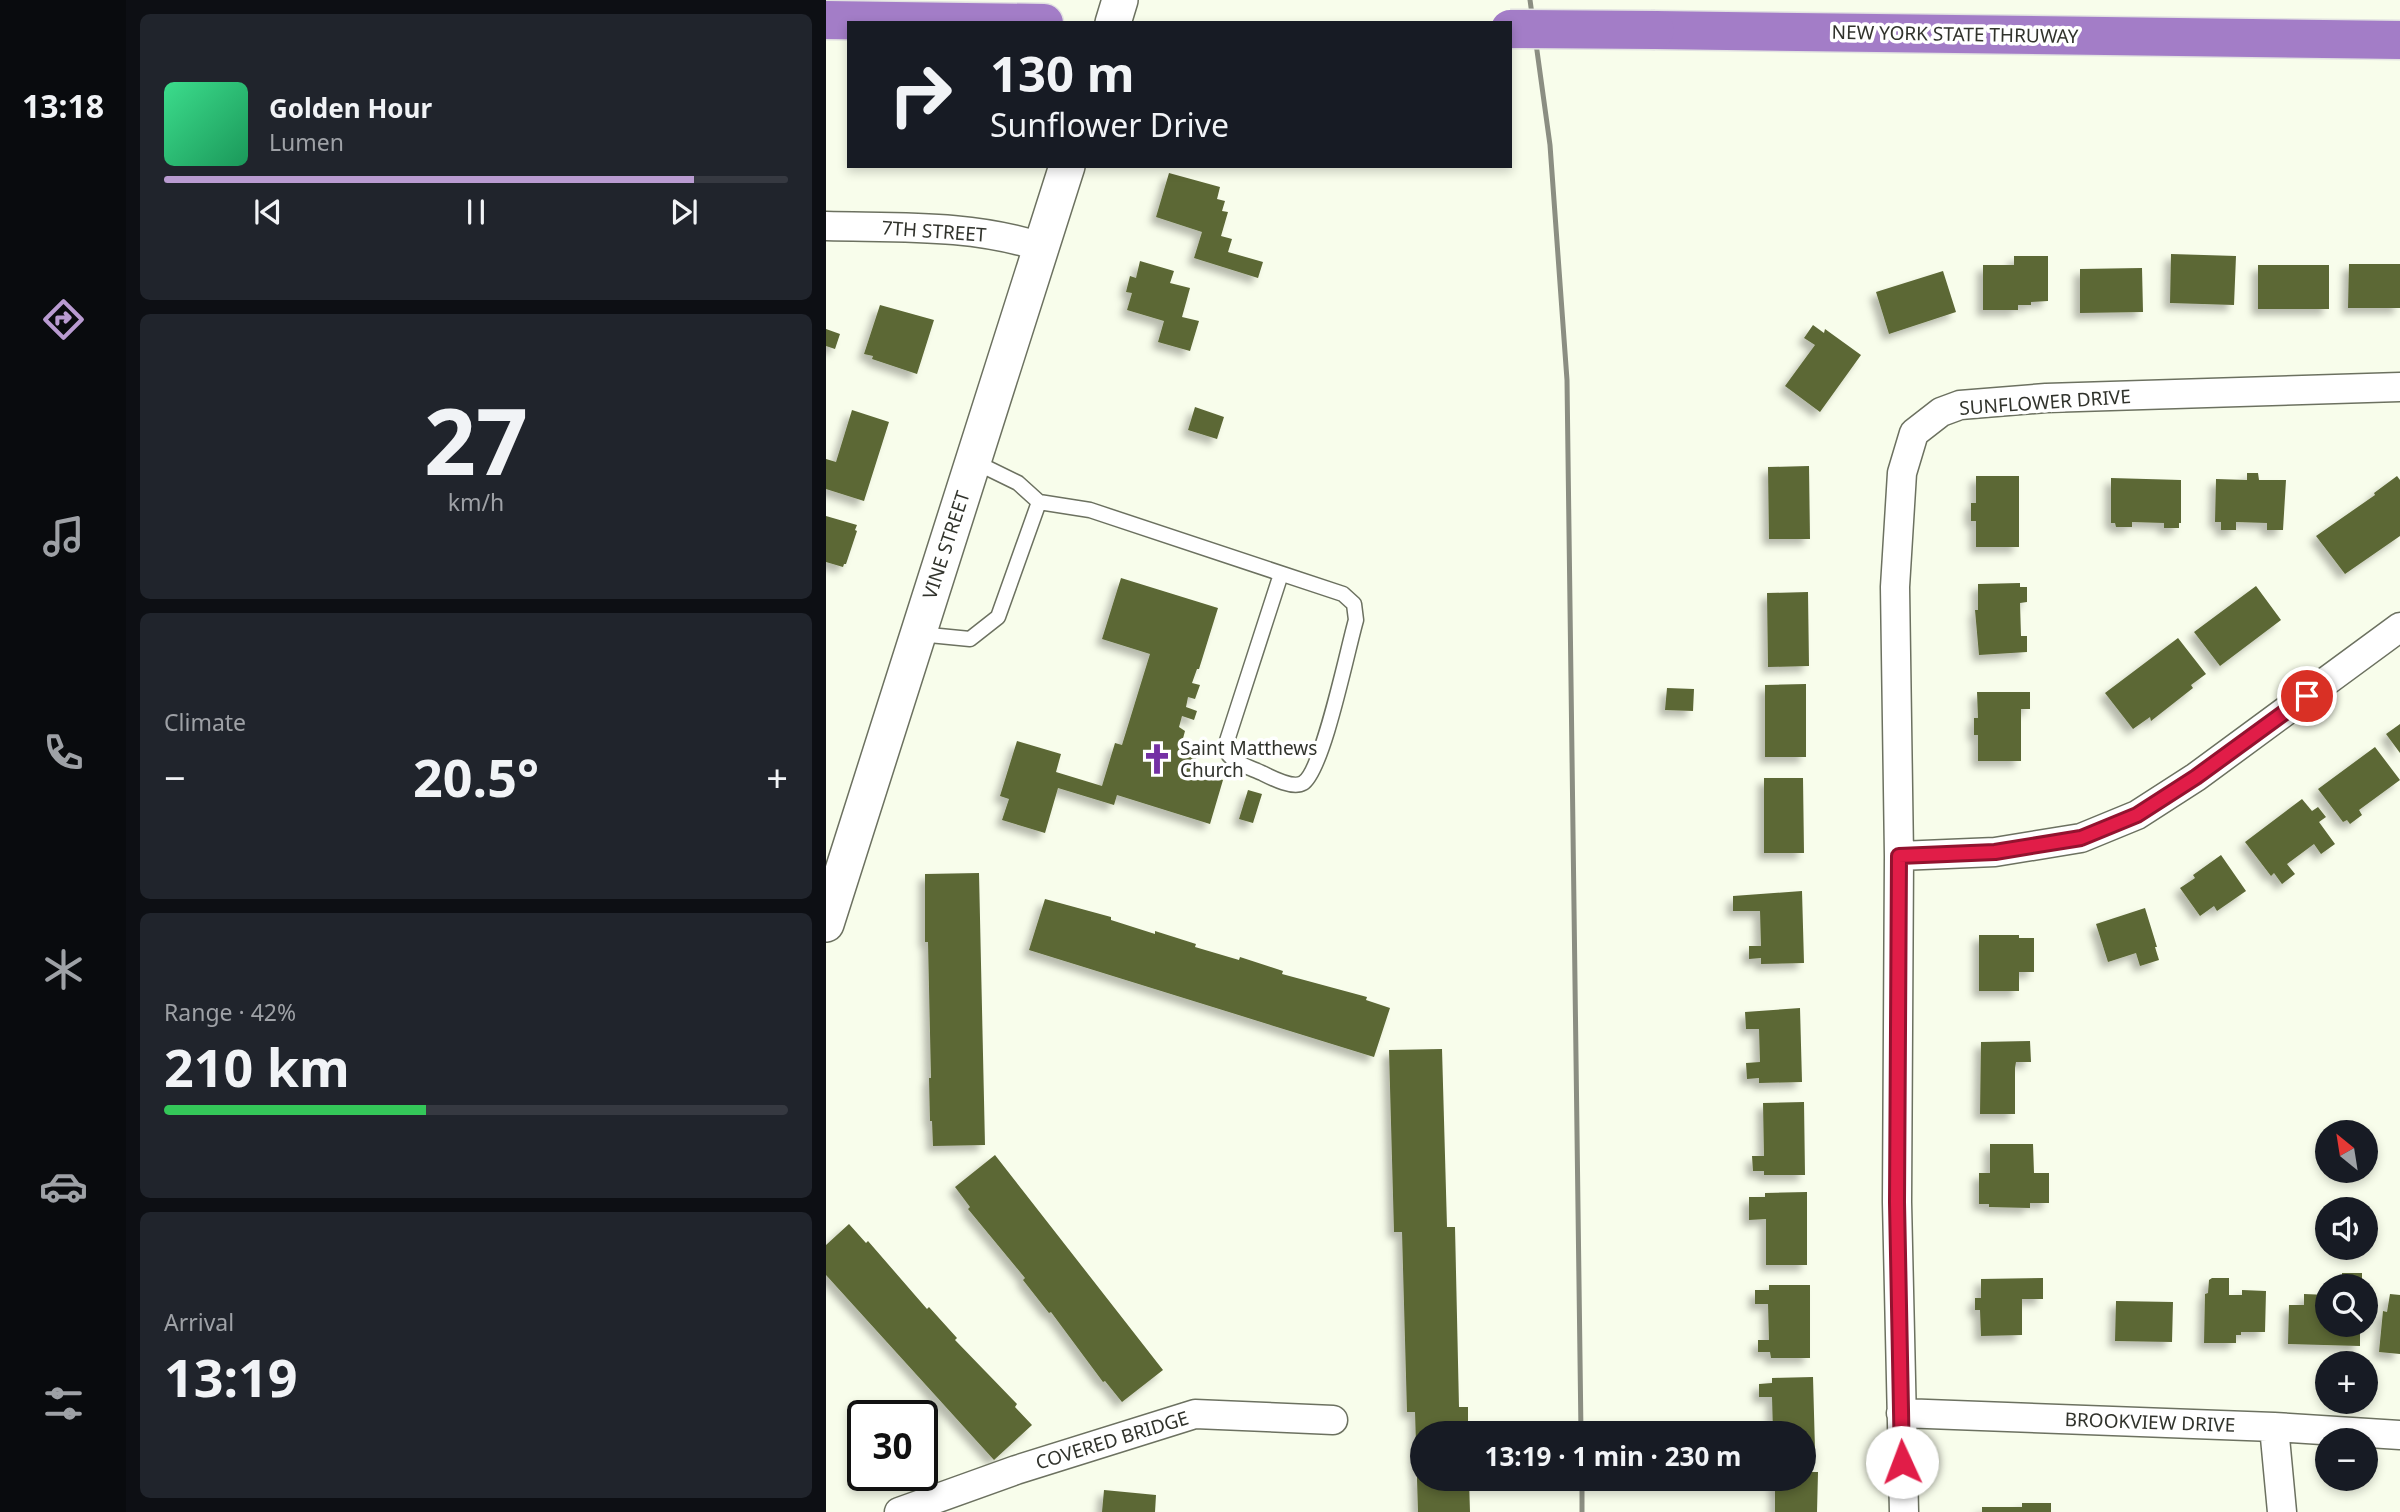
<!DOCTYPE html>
<meta charset="utf-8">
<style>
:root{--surface:#171b24;--page:#20242c;--text:#f1f3f6;--muted:#9ea1a6;--line:#363941;--accent:#b99bd1}
body{margin:0;font-family:"Noto Sans",sans-serif;background:var(--page);color:var(--text);height:100vh;display:flex;flex-direction:column;font-size:26px;white-space:nowrap}
*{box-sizing:border-box;margin:0}
p{font-size:23px;color:var(--muted)}
.icon{flex:none;width:38px;height:38px;fill:none;stroke:currentColor;stroke-width:2;stroke-linecap:round;stroke-linejoin:round}
.map{position:relative;flex:1;overflow:hidden}
.panel{display:flex;flex-direction:column;gap:14px;padding:14px;background:#0d0f14;width:700px}
.panel>*{flex:none}
.banner{position:absolute;left:21px;top:21px;width:665px;height:147px;border-radius:0px;box-shadow:0 4px 10px #0003;background:#171b24;color:var(--text);overflow:hidden}
.needle{width:46px;rotate:330deg}
.controls{position:absolute;left:1489px;top:1120px;display:grid;gap:14px}
.controls a{display:grid;place-items:center;width:63px;height:63px;border-radius:50%;background:var(--surface);box-shadow:0 4px 10px #0003;font-size:35px}
.speed{position:absolute;left:21px;top:1400px;display:flex;gap:14px;font-size:35px;font-weight:700;text-align:center}
.speed>*{display:grid;place-content:center;width:91px;height:91px;border-radius:50%;background:var(--surface);box-shadow:0 4px 10px #0003;line-height:1}
.speed .limit{border:4px solid #111;border-radius:10px;background:#fff;color:#111}
.pin{position:absolute;display:grid;place-items:center;width:60px;height:60px;color:#fff;margin:-30px;border:4px solid #fff;border-radius:50%;box-shadow:0 2px 7px #0007}
.me{position:absolute;width:77px;margin:-38px;rotate:358deg;stroke-linejoin:round;filter:drop-shadow(0 0 5px #0008)}
.turn{display:flex;align-items:center;gap:24px;height:147px;padding:0 28px;font-size:32px}
.turn .icon{width:91px;height:91px;stroke-width:2.5}
.turn b{display:block;font-size:49px;line-height:60px}
.big{font-size:52px;font-weight:700;line-height:1.1}
.panel .card{flex:1;display:flex;flex-direction:column;justify-content:center;gap:10px;min-width:0;padding:0 24px;border-radius:10px;background:var(--page)}
.panel .dial{align-items:center;gap:0}
.dial b{font-size:91px;line-height:1}
.song{display:flex;align-items:center;gap:21px}
.cover{width:84px;height:84px;border-radius:10px;background:linear-gradient(135deg,hsl(150 70% 55%),hsl(150 70% 35%))}
.played{height:7px;border-radius:4px;background:linear-gradient(90deg,var(--accent) 85%,var(--line) 85%)}
.keys{display:flex;justify-content:space-around;direction:ltr}
.heat{display:flex;justify-content:space-between;align-items:center;font-size:38px;direction:ltr}
.charge{height:10px;border-radius:5px;background:linear-gradient(90deg,#34c759 42%,var(--line) 0)}
.trip{position:absolute;left:584px;top:1421px;width:406px;height:70px;border-radius:35px;background:var(--surface);box-shadow:0 4px 10px #0003;font-weight:700;line-height:70px;text-align:center}
main{display:flex;flex:1;min-height:0}
.tabs{display:flex;flex-direction:column;width:126px;justify-content:space-around;align-items:center;background:#090b0e;color:var(--muted)}
.tabs .icon{width:49px;height:49px}
.tabs .selected{color:var(--accent)}
.tabs b{font-size:32px;color:var(--text)}
.map>svg:first-child{display:block}
</style>
<main>
<nav class="tabs">
<b>13:18</b>
<svg class="icon selected" aria-label="directions" viewBox="0 0 24 24"><path d="M12 3l9 9-9 9-9-9zM9 14v-3h6M13 9l2 2-2 2"/></svg>
<svg class="icon" aria-label="music" viewBox="0 0 24 24"><path d="M9 18V5l10-2v13"/><circle cx="6" cy="18" r="3"/><circle cx="16" cy="16" r="3"/></svg>
<svg class="icon" aria-label="phone" viewBox="0 0 24 24"><path d="M5 4h4l2 5-3 2q2 4 5 5l2-3 5 2v4C11 20 4 13 5 4z"/></svg>
<svg class="icon" aria-label="climate" viewBox="0 0 24 24"><path d="M12 3v18M4 7l16 10M4 17L20 7"/></svg>
<svg class="icon" aria-label="car" viewBox="0 0 24 24"><path d="M5 17H2v-5l4-1 3-4h7l3 4 3 1v5h-3M9 17h6M6 11h13"/><circle cx="7" cy="17" r="2"/><circle cx="17" cy="17" r="2"/></svg>
<svg class="icon" aria-label="filters" viewBox="0 0 24 24"><path d="M4 7h16M4 17h16"/><circle cx="9" cy="7" r="2"/><circle cx="15" cy="17" r="2"/></svg>
</nav>
<section class="panel">
<div class="card">
<div class="song"><i class="cover"></i><div><b>Golden Hour</b><p>Lumen</p></div></div>
<div class="played"></div>
<div class="keys"><svg class="icon" aria-label="previous" viewBox="0 0 24 24"><path d="M18 5L8 12l10 7zM5 5v14"/></svg><svg class="icon" aria-label="pause" viewBox="0 0 24 24"><path d="M8 5v14M16 5v14"/></svg><svg class="icon" aria-label="next" viewBox="0 0 24 24"><path d="M6 5l10 7-10 7zM19 5v14"/></svg></div>
</div>
<div class="card dial"><b>27</b><p>km/h</p></div>
<div class="card"><p>Climate</p>
<div class="heat"><a>−</a><b class="big">20.5°</b><a>+</a></div>
</div>
<div class="card"><p>Range · 42%</p><b class="big">210 km</b><div class="charge"></div></div>
<div class="card"><p>Arrival</p><b class="big">13:19</b></div>
</section>
<div class="map">
<svg width="1574" height="1512" viewBox="0 0 1574 1512">
<defs>
<filter id="shadow"><feDropShadow dx="-6" dy="6" stdDeviation="3.5" flood-color="#0004"/></filter>
</defs>
<rect width="100%" height="100%" fill="#f8fdeb"/>
<path fill="#5c6736" filter="url(#shadow)" d="M343 173 394 187 391 199 399 201 396 211 402 212 395 236 406 239 402 252 437 262 432 278 368 258 376 232 330 217Z
M1345 254 1410 256 1408 305 1344 303Z
M1188 256H1222V301L1205 302V305H1192V310H1157V265H1188Z
M314 261 348 271 344 283 364 288 356 317 373 321 364 351 332 342 338 321 301 310 306 293 300 292 304 276 310 278Z
M1523 264H1574V308H1522Z
M1432 265H1503V309H1432Z
M1316 268 1317 312 1254 313V269Z
M1117 271 1130 312 1063 334 1050 292Z
M54 305 108 320 91 374 46 359 47 356 38 354Z
M987 325 998 333 999 329 1035 355 994 412 959 386 989 345 978 338Z
M0 329 14 334 9 349 0 346Z
M369 407 398 417 391 439 362 430Z
M26 410 63 422 38 501 0 489V459L10 462Z
M983 466 984 539H943L942 467Z
M1421 473H1432L1433 480H1460L1457 530H1441V523L1410 522V530H1395V522H1389L1390 479 1421 480Z
M1150 476H1193V547H1150V521H1145V503H1150Z
M1571 476 1574 480V536L1519 574 1490 536 1549 495 1548 493Z
M1285 478 1355 480V523H1353V528H1338V523L1306 522V527H1290L1289 523H1285Z
M0 516 31 525 29 530 31 531 20 564H18L17 567 0 562Z
M295 578 392 608 373 669H371L366 683 374 685 369 699 362 697 360 707 371 711 368 720 356 716 353 727 359 731 355 746 372 751 367 770 397 780 384 824 291 795 288 805 232 788 219 833 176 820 183 799 174 796 191 741 235 754 230 772 276 786 289 743 296 745 324 654 276 639Z
M1194 583V587H1201V602L1194 603 1195 636H1201V652L1153 655 1149 610H1152V584Z
M1430 586 1455 620 1394 666 1368 632Z
M982 592 983 666 942 667 941 593Z
M1352 638 1380 674 1365 685 1367 688 1325 721 1324 717 1307 729 1279 693Z
M980 684V757H939V685Z
M841 688 868 689 867 711 839 710Z
M1151 692H1204V709H1195V761H1152V735H1148V718H1152Z
M1574 724V753L1560 734Z
M1549 747 1574 780 1533 810 1536 815 1524 824 1521 820 1517 822 1492 789Z
M938 778H977L978 853H938Z
M422 790 436 794 427 823 413 819Z
M1476 799 1486 811 1492 807 1500 817 1493 822 1509 844 1495 854 1488 844 1461 864 1469 874 1456 884 1448 873 1445 876 1419 842Z
M1395 855 1420 891 1391 911 1388 906 1374 916 1354 888 1369 878 1367 875Z
M153 873 159 1145 107 1146 106 1121H104L103 1078H105L102 942H99V874Z
M976 891 978 963 935 964V958L923 959V946H935L934 911H907V896Z
M219 899 285 917V920L329 934V931L370 944 369 947 413 960 414 957 457 971 456 974 541 997 540 1000 564 1008 548 1057 203 950Z
M1319 908 1331 947H1329L1333 960 1314 966 1310 953 1282 962 1270 924Z
M1153 935H1193V938H1208V972H1193V991H1153Z
M974 1008 976 1082 933 1083V1078L921 1079 920 1063 934 1062 933 1029H920L919 1012Z
M1204 1041 1205 1062H1190L1189 1068V1114H1154L1155 1042Z
M616 1049 621 1227H629L633 1407H642V1433H597V1479H643L644 1512H592L589 1412H581L576 1232H568L563 1050Z
M978 1102 979 1175H938V1171H927L926 1156H938L937 1103Z
M1164 1144H1207L1208 1173H1223V1203H1204V1208L1163 1207V1204H1153V1173H1164Z
M169 1155 337 1370 296 1402 279 1381 277 1382 225 1312 223 1313 197 1280 199 1278 142 1209 144 1207 129 1187Z
M981 1192V1265H940V1219L923 1220V1197H939V1193Z
M23 1224 40 1243 42 1241 101 1309 103 1307 131 1338 129 1340 191 1404 189 1407 206 1425 168 1460 0 1275V1245Z
M1516 1273H1536V1286H1516Z
M1217 1278V1299H1196V1335L1155 1336 1154 1310H1149V1298H1155V1279Z
M1386 1278H1403V1295H1416V1290L1440 1291 1439 1332H1415V1335H1410V1343H1378L1379 1294 1382 1293 1383 1280Z
M943 1285H984V1358H945L944 1352H932V1340H943L942 1304H929V1290H943Z
M1478 1294 1502 1295V1325H1534V1346L1462 1344 1463 1305H1478Z
M1564 1294 1574 1295V1354L1553 1352 1557 1311 1561 1312Z
M1290 1301 1347 1302 1346 1342 1289 1341Z
M987 1377 989 1450H978V1433H947L946 1397H933V1384L946 1383V1378Z
M978 1472H992L991 1512H949V1479H978Z
M278 1490 330 1495 329 1512H276Z
M1196 1503H1225V1512H1156V1507H1196Z"/>
<g fill="none" stroke-linecap="round" stroke-linejoin="round">
<defs>
<path id="service" d="M213 502 264 510 517 594 528 604 530 620C522 647 497 771 477 783 467 789 446 778 436 773 423 767 402 762 399 747L455 574
M93 634 144 639 172 617 213 502 192 483 147 461"/>
<path id="minor" d="M0 226C72 228 146 224 215 247
M1073 856 1169 852 1255 838 1311 815 1370 777 1574 627
M1075 1413 1448 1427 1574 1435
M1448 1427 1456 1512
M73 1512 190 1470 369 1414 507 1420
M1078 1512 1071 1202 1073 856 1069 587 1076 473 1088 433 1115 412 1134 405 1220 398 1574 387"/>
<path id="tertiary" d="M287 23 294 0
M0 924 241 166"/>
<path id="motorway" d="M0 20 218 23
M829 30 1574 40"/>
</defs>
<use href="#service" stroke="#6c7160" stroke-width="17"/>
<use href="#minor" stroke="#6c7160" stroke-width="31"/>
<use href="#tertiary" stroke="#6c7160" stroke-width="38"/>
<use href="#motorway" stroke="#e2e2e1" stroke-width="41"/>
<use href="#service" stroke="#fff" stroke-width="14"/>
<use href="#minor" stroke="#fff" stroke-width="28"/>
<use href="#tertiary" stroke="#fff" stroke-width="35"/>
<use href="#motorway" stroke="#a37dc7" stroke-width="38"/>
<path stroke="#8b8e82" stroke-width="5" d="M704 0 724 145 741 380 755 1433
M756 1479V1512"/>
<defs>
<path id="motorway-bridge" d="M684 29 829 30"/>
</defs>
<use href="#motorway-bridge" stroke="#e2e2e1" stroke-width="41" stroke-linecap="butt"/>
<use href="#motorway-bridge" stroke="#a37dc7" stroke-width="38"/>
</g>
<g fill="none" stroke-linecap="round" stroke-linejoin="round">
<defs>
<path id="route" d="M1076 1462 1071 1202 1073 856 1169 852 1255 838 1311 815 1370 777 1481 696"/>
</defs>
<use href="#route" stroke="#92132f" stroke-width="18"/>
<use href="#route" stroke="#e11d48" stroke-width="12"/>
</g>
<defs>
<symbol id="church-bare" viewBox="-9 -9 18 18"><path d="M-1.2-6h2.4v3.5h3.3v2.4h-3.3V6h-2.4V-.1h-3.3v-2.4h3.3Z" fill="#7430a4" stroke="#fff" stroke-width="2.5" paint-order="stroke"/></symbol>
</defs>
<g fill-rule="evenodd">
<use href="#church-bare" x="309" y="737" width="44" height="44"/>
</g>
<g text-anchor="middle" stroke-width="7" stroke-linejoin="round" paint-order="stroke">
<g font-size="19" fill="#31332c" stroke="#fff">
<text transform="translate(1129 34) rotate(1)" y="7">NEW YORK STATE THRUWAY</text>
<text transform="translate(108 231) rotate(4)" y="7">7TH STREET</text>
<text transform="translate(1219 402) rotate(-4)" y="7">SUNFLOWER DRIVE</text>
<text transform="translate(120 545) rotate(-72)" y="7">VINE STREET</text>
<text transform="translate(1324 1422) rotate(2)" y="7">BROOKVIEW DRIVE</text>
<text transform="translate(286 1440) rotate(-17)" y="7">COVERED BRIDGE</text>
</g>
<g font-size="19" fill="#31332c" stroke="#fff" text-anchor="start">
<text x="354" y="755">Saint Matthews<tspan x="354" dy="22">Church</tspan></text>
</g>
</g>
</svg>
<div class="controls">
<a><svg class="needle" viewBox="-14 -14 28 28"><path d="M0-13l5 13h-10z" fill="#e53935"/><path d="M0 13l5-13h-10z" fill="#9ea1a6"/></svg></a>
<a><svg class="icon" aria-label="sound" viewBox="0 0 24 24"><path d="M4 9h4l5-4v14l-5-4H4zM17 9q2 3 0 6"/></svg></a>
<a><svg class="icon" aria-label="search" viewBox="0 0 24 24"><circle cx="10" cy="10" r="6"/><path d="M15 15l6 6"/></svg></a>
<a>+</a>
<a>−</a>
</div>
<div class="speed"><div class="limit">30</div></div>
<div class="pin" style="left:1481px;top:696px;background:#d93025"><svg class="icon" aria-label="arrive" viewBox="0 0 24 24"><path d="M6 21V4h12l-3 4 3 4H6"/></svg></div>
<svg class="me" style="left:1076px;top:1462px" viewBox="-20 -20 40 40"><circle r="19" fill="#fff"/><path d="M0-13L10 11 0 6-10 11z" fill="#e11d48"/></svg>
<div class="trip">13:19 · 1 min · 230 m</div>
<div class="banner">
<div class="turn"><svg class="icon" aria-label="right" viewBox="0 0 24 24"><path d="M7 20v-9h11M14 6l5 5-5 5"/></svg><div><b>130 m</b>Sunflower Drive</div></div>
</div>
</div>
</main>
